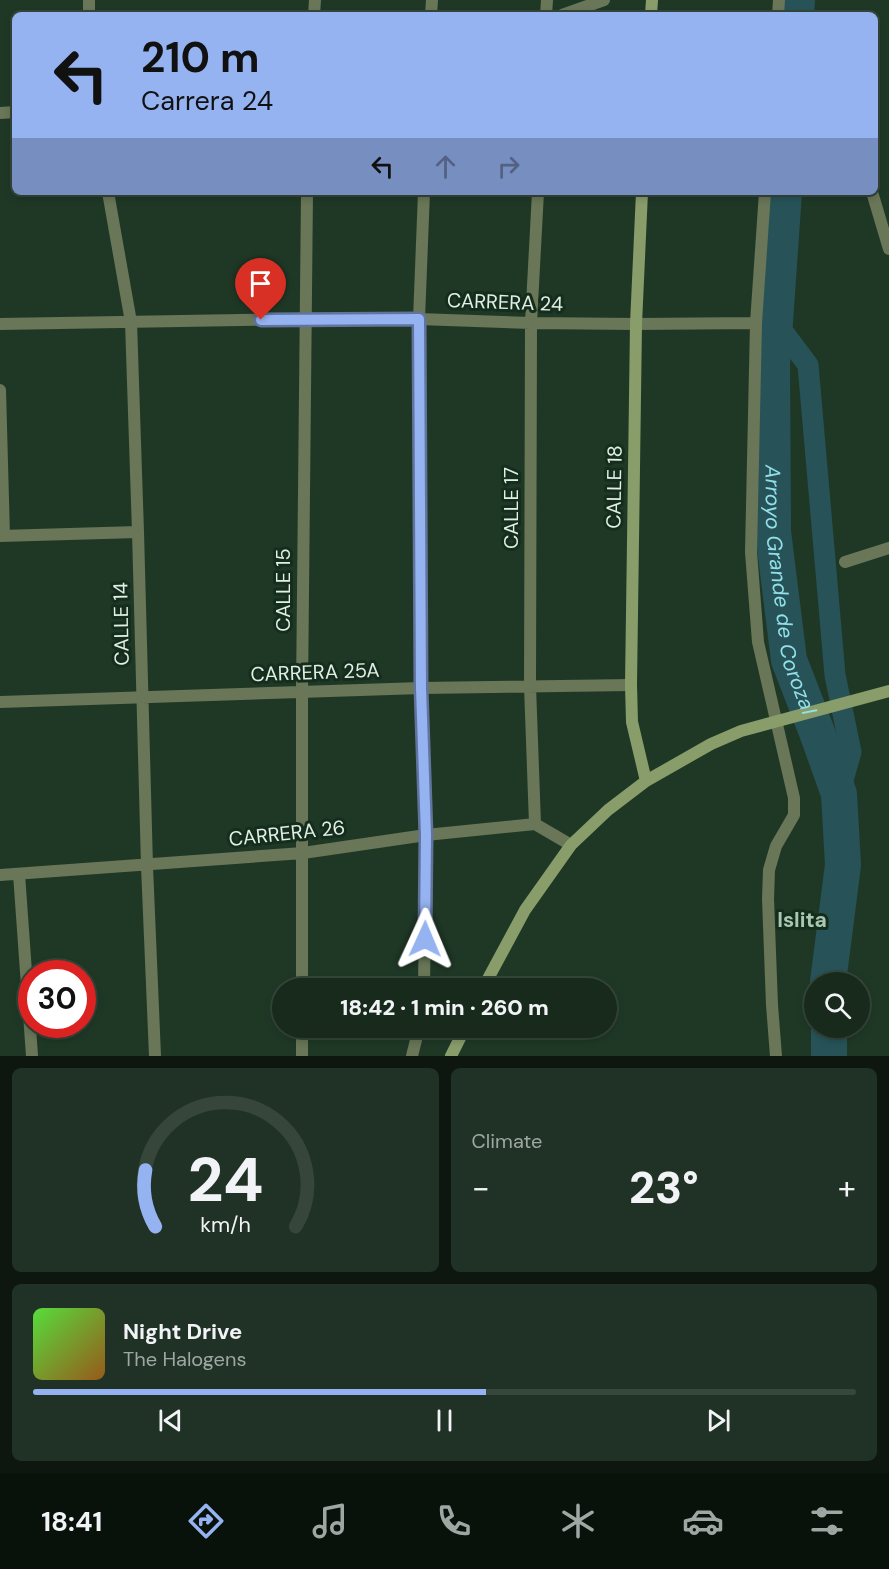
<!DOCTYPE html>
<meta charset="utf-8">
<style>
:root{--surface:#172a1c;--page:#203225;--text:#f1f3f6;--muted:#9ea7a3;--line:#36463b;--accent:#95b2f1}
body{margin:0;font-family:"DM Sans",sans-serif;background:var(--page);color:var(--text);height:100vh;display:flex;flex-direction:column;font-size:22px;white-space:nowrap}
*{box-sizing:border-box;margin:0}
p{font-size:20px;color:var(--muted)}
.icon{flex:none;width:33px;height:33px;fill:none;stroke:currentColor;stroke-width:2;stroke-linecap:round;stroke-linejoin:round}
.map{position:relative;height:1056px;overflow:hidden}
.side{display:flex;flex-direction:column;gap:12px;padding:12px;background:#0d170f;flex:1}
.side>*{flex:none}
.hud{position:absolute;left:12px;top:12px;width:866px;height:183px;border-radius:9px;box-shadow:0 3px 9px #0003,0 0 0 2px var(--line);background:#95b2f1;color:#111;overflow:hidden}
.buttons{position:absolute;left:804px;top:972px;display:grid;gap:12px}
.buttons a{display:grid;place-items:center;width:66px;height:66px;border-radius:50%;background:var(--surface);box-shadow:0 3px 9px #0003,0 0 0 2px var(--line);font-size:30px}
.speed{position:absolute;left:18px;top:960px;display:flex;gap:12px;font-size:30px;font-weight:700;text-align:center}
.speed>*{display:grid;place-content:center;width:78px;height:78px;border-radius:50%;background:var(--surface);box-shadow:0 3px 9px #0003,0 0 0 2px var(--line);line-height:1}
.speed .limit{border:9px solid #d22;background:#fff;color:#111}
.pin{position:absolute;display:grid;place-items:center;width:51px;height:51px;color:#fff;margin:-62px -26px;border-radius:50% 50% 50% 0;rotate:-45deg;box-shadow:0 0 6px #0007}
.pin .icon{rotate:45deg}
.me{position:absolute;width:66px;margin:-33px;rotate:1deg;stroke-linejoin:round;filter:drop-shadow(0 0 4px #0008)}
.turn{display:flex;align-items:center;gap:21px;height:126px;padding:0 30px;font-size:27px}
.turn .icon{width:78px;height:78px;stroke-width:2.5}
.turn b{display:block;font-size:42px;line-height:51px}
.lanes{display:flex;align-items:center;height:57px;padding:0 30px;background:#0003;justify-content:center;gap:30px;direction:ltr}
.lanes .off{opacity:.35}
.big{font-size:45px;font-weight:800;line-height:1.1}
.side .card{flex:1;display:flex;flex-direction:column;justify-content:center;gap:9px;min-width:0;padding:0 21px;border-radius:9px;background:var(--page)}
.side .dial{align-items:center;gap:0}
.dial svg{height:156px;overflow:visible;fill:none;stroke:var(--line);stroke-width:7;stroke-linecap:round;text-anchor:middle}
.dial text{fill:var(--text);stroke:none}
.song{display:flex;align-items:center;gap:18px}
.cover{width:72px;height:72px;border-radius:9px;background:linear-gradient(135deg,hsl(110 70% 55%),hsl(30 70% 35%))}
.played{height:6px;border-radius:3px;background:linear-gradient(90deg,var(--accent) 55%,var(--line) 55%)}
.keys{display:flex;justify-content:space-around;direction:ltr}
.heat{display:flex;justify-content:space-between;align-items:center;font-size:33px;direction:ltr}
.side .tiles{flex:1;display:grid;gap:12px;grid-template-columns:1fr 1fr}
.card:last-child{grid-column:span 2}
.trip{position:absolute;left:272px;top:978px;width:345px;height:60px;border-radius:30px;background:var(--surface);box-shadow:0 3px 9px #0003,0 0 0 2px var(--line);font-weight:800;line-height:60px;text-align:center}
.menu{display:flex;height:96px;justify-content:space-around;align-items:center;background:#09110b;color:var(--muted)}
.menu .icon{width:42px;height:42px}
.menu .current{color:var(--accent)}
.menu b{font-size:27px;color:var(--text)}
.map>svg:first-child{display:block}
</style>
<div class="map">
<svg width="889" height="1056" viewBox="0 0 889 1056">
<rect width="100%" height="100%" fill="#1f3826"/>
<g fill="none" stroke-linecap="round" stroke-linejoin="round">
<path stroke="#275358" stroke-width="21" d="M775 321 808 365 835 675 851 752 839 794"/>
<g stroke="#275358" stroke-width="36">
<path d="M796 15 797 0"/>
<path id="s1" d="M784 192 772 365 773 532 789 660 818 735 839 794 843 865 828 982"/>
<path d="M829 1028V1056"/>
</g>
<path stroke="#697657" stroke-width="12" d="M89 0V15
M314 15 315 0
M431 15 432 0
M546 15 547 0
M562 15 604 0
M778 15 779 0
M0 113 15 112
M108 192 131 322 138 532 147 866 155 1056
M424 192 419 319 421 688 426 835 424 988
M765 192 756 323 751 552 758 642 794 798V815L776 846 769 870 768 899 772 1005 776 1056
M872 192 889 249
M0 324 305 319H419L531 323 636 324 756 323
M0 390 4 536
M0 536 138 532
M845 562 889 548
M0 702 421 688 631 685
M535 824 530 686 531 323 538 192
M19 874 32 1056
M0 875 303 853 426 835 535 824 571 845
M302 988V692L307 192
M302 1028V1056
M412 1056 419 1028"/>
<path stroke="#899d6b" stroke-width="12" d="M651 15 652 0
M642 192 636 324 631 685 632 722 646 781
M483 988 525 910 571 845 608 810 646 781 711 744 741 731 889 691
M451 1056 465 1028"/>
</g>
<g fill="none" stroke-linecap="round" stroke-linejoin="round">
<defs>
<path id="route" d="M261 320 419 319 421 688 426 835 425 939"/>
</defs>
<use href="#route" stroke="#61749d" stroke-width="15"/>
<use href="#route" stroke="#95b2f1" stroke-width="10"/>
</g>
<g text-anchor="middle" stroke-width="6" stroke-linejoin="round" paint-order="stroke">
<g font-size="20" fill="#e1efe4" stroke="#152d1d">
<text transform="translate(505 302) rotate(2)" y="7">CARRERA 24</text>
<text transform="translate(614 487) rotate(-89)" y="7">CALLE 18</text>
<text transform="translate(511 508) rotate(-90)" y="7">CALLE 17</text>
<text transform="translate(283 590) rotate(-90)" y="7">CALLE 15</text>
<text transform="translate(121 624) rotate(-91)" y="7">CALLE 14</text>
<text transform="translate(315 672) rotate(-2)" y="7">CARRERA 25A</text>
<text transform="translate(287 833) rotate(-6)" y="7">CARRERA 26</text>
</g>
<g font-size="21" font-style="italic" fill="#91e0ea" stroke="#152d1d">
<text dy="7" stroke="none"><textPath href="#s1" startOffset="400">Arroyo Grande de Corozal</textPath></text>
</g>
<g font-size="21" font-weight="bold" fill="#aac7b2" stroke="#152d1d">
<text x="802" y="927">Islita</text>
</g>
</g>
</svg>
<div class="buttons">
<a><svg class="icon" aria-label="search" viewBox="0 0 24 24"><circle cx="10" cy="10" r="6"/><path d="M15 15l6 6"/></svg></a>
</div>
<div class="speed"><div class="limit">30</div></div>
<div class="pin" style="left:261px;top:320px;background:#d93025"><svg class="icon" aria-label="arrive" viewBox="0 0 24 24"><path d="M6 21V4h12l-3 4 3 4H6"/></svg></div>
<svg class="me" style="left:425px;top:939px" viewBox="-20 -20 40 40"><path d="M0-17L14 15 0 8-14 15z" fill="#95b2f1" stroke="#fff" stroke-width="4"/></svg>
<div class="trip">18:42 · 1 min · 260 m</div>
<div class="hud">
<div class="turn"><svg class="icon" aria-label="left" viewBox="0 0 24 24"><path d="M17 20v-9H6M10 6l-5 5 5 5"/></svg><div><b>210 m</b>Carrera 24</div></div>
<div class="lanes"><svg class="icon" aria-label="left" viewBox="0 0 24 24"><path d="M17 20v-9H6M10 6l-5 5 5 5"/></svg><svg class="icon off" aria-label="ahead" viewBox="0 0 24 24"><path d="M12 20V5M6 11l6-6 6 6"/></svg><svg class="icon off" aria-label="right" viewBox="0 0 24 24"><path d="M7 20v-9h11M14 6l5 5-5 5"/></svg></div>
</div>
</div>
<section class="side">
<div class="tiles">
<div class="card dial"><svg viewBox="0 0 100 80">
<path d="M14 69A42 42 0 1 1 86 69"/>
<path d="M14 69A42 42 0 0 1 9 40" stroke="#95b2f1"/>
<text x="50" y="56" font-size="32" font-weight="700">24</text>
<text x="50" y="72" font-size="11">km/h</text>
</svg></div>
<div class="card"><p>Climate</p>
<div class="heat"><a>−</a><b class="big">23°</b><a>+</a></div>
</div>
<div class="card">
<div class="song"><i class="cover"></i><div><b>Night Drive</b><p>The Halogens</p></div></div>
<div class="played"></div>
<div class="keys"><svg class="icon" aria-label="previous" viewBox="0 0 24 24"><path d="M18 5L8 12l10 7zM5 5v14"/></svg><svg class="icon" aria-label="pause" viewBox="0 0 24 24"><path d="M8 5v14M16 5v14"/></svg><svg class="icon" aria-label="next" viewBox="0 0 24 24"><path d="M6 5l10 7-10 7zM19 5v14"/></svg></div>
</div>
</div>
</section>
<nav class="menu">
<b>18:41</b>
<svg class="icon current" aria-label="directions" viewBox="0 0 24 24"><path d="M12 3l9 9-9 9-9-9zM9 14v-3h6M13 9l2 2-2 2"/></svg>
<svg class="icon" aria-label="music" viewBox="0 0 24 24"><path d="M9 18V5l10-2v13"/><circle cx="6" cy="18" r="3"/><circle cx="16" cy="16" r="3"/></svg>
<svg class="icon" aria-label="phone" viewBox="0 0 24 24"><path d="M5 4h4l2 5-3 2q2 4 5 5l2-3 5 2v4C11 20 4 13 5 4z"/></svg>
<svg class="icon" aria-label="climate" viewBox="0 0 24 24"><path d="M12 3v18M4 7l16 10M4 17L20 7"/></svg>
<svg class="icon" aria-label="car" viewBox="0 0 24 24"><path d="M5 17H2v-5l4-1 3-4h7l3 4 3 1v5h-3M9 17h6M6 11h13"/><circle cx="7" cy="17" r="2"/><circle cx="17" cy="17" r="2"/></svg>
<svg class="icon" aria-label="filters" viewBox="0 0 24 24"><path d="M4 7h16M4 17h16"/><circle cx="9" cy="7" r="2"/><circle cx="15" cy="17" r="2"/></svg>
</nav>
